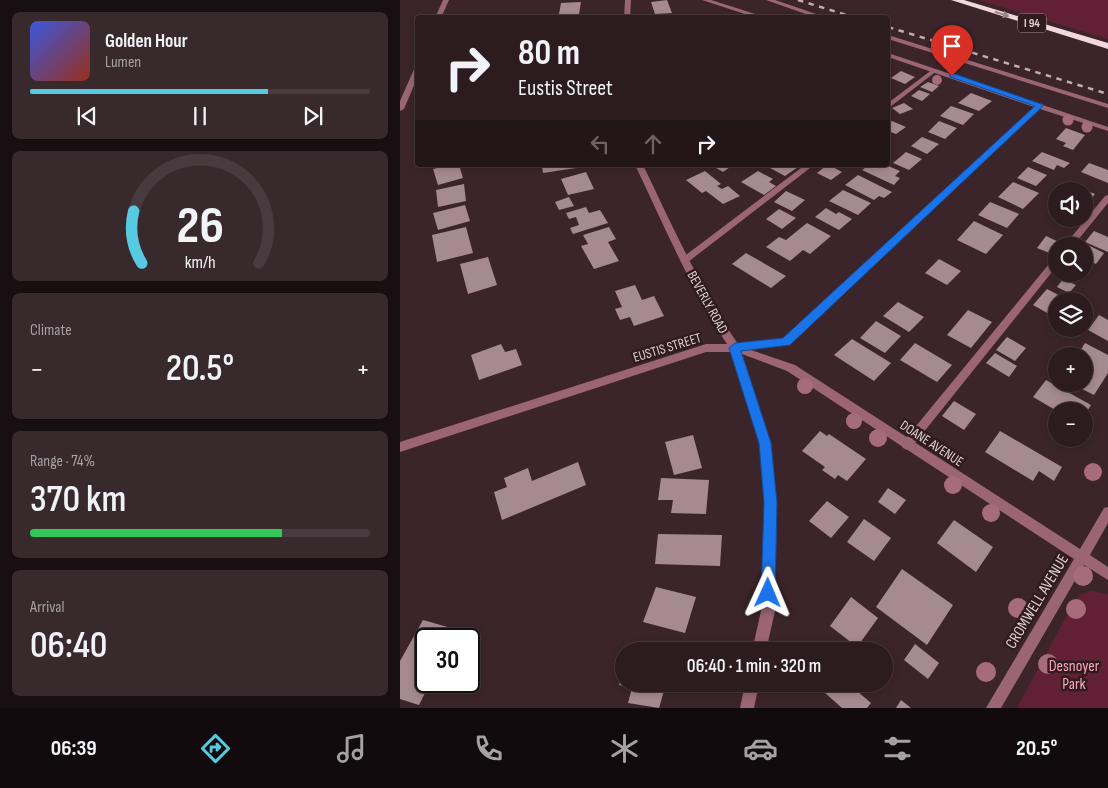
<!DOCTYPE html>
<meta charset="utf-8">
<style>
:root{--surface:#2c1c20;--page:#38292d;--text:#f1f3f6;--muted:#a6a1a5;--line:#483a3e;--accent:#55cae0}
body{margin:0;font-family:"Sofia Sans Condensed",sans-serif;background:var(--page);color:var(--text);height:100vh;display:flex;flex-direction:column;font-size:19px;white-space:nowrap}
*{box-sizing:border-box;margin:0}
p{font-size:16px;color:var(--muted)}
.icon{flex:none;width:28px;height:28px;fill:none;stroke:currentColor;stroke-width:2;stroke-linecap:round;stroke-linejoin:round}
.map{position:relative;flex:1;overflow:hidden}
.details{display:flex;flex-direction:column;gap:12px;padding:12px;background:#180f12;width:400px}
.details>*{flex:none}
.hud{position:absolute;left:15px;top:15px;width:475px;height:152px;border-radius:5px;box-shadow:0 2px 8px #0003,0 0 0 1px var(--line);background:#2c1c20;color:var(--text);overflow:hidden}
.tools{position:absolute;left:648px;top:182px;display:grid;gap:10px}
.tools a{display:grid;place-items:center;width:45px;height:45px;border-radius:50%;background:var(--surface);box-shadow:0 2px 8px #0003,0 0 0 1px var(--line);font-size:25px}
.speed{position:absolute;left:15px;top:628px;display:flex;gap:10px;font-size:25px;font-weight:700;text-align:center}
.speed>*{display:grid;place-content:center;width:65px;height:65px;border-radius:50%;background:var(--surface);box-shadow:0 2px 8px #0003,0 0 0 1px var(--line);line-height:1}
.speed .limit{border:2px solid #111;border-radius:8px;background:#fff;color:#111}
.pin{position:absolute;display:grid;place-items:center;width:42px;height:42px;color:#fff;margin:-51px -21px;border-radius:50% 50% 50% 0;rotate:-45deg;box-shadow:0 0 5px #0007}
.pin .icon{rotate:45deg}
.me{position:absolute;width:55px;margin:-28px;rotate:1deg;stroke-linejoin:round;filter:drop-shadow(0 0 4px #0008)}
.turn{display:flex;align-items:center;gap:18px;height:105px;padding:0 20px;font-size:22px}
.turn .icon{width:65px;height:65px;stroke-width:2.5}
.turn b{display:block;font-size:35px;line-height:42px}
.lanes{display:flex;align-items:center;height:48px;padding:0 20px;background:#0003;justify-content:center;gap:25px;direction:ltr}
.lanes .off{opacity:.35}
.big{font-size:38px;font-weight:600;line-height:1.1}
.details .tile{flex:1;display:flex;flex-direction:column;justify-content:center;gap:8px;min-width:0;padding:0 18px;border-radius:8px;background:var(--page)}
.details .dial{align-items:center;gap:0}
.dial svg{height:130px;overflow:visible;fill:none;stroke:var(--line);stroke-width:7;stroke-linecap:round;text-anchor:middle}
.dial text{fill:var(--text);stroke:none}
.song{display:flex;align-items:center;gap:15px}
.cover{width:60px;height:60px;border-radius:8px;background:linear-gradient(135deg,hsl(230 70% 55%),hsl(10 70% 35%))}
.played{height:5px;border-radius:2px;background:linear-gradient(90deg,var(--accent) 70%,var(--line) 70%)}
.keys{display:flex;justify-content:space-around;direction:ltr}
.heat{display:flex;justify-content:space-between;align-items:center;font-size:28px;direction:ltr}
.charge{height:8px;border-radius:4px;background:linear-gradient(90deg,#34c759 74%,var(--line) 0)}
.trip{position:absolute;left:215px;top:642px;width:278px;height:50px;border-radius:25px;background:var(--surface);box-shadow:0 2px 8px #0003,0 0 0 1px var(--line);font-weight:600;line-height:50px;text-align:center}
.tab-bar{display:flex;height:80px;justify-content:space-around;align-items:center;background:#120b0d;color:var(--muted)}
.tab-bar .icon{width:35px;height:35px}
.tab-bar .current{color:var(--accent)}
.tab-bar b{font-size:22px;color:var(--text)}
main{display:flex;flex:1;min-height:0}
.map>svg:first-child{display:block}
</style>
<main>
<section class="details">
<div class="tile">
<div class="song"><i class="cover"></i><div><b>Golden Hour</b><p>Lumen</p></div></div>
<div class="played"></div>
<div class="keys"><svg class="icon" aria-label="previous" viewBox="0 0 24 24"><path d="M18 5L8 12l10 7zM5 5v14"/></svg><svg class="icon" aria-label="pause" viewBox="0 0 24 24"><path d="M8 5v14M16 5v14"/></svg><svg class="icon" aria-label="next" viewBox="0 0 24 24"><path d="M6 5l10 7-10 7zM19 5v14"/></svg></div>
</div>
<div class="tile dial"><svg viewBox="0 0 100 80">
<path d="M14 69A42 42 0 1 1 86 69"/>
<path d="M14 69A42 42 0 0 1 9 37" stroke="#55cae0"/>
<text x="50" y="56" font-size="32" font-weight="700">26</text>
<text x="50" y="72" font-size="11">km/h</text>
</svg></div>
<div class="tile"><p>Climate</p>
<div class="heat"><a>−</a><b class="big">20.5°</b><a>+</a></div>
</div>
<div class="tile"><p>Range · 74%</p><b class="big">370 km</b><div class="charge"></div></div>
<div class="tile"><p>Arrival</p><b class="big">06:40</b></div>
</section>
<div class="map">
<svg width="708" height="708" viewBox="0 0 708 708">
<rect width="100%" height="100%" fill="#3b252b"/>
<path fill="#622037" d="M579 0H708V39Z
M691 591 708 594V708H617L674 602 682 594Z"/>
<path fill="#a68a91" d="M267 0 272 13 255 14 251 2Z
M181 2 179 14H159L161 3Z
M501 71 515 77 505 84 491 78Z
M528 82 539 86 532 92 520 87Z
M519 90 530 94 522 101 511 96Z
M571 93 592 101 579 111 558 103Z
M504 103 513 109 500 114 492 108Z
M551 106 574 114 563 125 540 116Z
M492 121 506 127 496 134 488 131V124Z
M539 121 557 128 545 139 528 132Z
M666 128 685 135 673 150 663 146 666 143 656 139Z
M522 137 539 144 527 154 511 146Z
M506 152 522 159 509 170 493 163Z
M642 152 670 163 664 168 657 165 654 170 632 161Z
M689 163 708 170V183L681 172Z
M50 165H59L63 178 38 185 33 169Z
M142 165H175L176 168 143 173Z
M311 165H333L323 172Z
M373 165H393L398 167 385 176 370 168Z
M427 165H429L442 172 431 180 417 173Z
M469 165H486L500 171 495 176 500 178 494 185 462 170Z
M628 167 647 175 636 186 617 178Z
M305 171 321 184 317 186 322 189 328 186 340 196 323 204 306 191 302 193 286 180Z
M358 171 373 179 369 182 376 186 364 195 341 182Z
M186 172 194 189 168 195 161 179Z
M458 175 492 192 484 198 479 196 474 200 445 185Z
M613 182 639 193 623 209 598 197Z
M64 184 66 201 38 207 36 190Z
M678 187 695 194 687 204 684 203V191H675Z
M443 190 471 203 458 215 429 201Z
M386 191 405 200 392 211 374 202Z
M169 197 174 206 159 210 155 202Z
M590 202 619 214 607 228 578 215Z
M65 205 70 221 38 230 33 213Z
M186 207 189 213 200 210 208 223 173 234 170 228 179 225 176 217 169 219 166 213Z
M426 208 436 214 439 212 452 219 439 230 415 217Z
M379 209 396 218 382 229 366 219Z
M574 221 603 235 586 254 557 240Z
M407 223 431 236 410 254 403 250 390 261 366 247 379 237 386 240Z
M66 227 73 253 37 262 32 235Z
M209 227 216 239 208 242 219 261 194 269 181 246 188 244 183 235Z
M694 231 708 237V252L685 242Z
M646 236 661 243 656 246 652 254 637 248Z
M686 244 704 253 696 264 684 258V246Z
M346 253 386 276 371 288 332 264Z
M88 257 97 285 68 294 60 264Z
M539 259 561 271 547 285 525 273Z
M663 279 676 285 669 293 657 287Z
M235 285 242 300 254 296 264 316 234 326 230 317 220 320 215 309 222 307 215 291Z
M647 289 670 301H656V318L633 305Z
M498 302 524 317 509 332 483 316Z
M568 310 592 322 571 348 547 335Z
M699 315 708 320V341L688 330Z
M476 321 501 336 485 353 460 338Z
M607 337 626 348 615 361 596 350Z
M452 339 491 363 474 381 434 355Z
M515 343 552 365 537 382 500 360Z
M685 343 708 355V373L694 395 672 384H684V356H677Z
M101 344 105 352 116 349 122 365 79 380 71 355Z
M595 353 617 366 609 377 586 363Z
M646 380 691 405 684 416V411H657L633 397Z
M554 401 576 414 564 430 542 416Z
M420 431 427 436 429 434 466 459 447 481 438 475 435 479 422 470 425 467 402 451Z
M600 431 662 467 654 481 639 471 633 481 585 452Z
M293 435 302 468 274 475 265 442Z
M178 462 186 485 102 520 94 492 107 487 104 478 128 468 132 481Z
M261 478 309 480 306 514 271 513 273 500H258Z
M488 488 506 500 495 514 478 502Z
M427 501 449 517 431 538 409 521Z
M464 519 491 538 474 561 447 542Z
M554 520 593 547 576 572 537 543Z
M258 534 322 535 320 566 255 564Z
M502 569 553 605 527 645 476 607Z
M256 587 296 597 285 633 243 622Z
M451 597 478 618 457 647 430 626Z
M23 620 58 630 53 639H26V681H31L19 705 0 699V661Z
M515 644 539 663 528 679 504 660Z
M223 670 224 684H266L259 708 228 703 232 688 219 685Z
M415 684H462L457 691 471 703 467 708H442Z
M501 700 511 708H496Z"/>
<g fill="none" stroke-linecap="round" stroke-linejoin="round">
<path fill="#9b6573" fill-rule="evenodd" d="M366 0H375L428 18H417Z
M488 35 708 104V108L488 39Z
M533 69 538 70 490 107 488 108V103Z
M405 165H414L288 262H282L281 260 282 258Z
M708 195V203L673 246H664L705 196Z
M656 258V267L511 448 507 450 503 448 501 445 503 442 653 259Z"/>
<path fill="#9b6573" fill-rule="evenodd" d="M43 0H49L41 18H35Z
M225 0H231L230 18H224Z
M302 0H311L368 18H357Z
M488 53 708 127V131L640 109 389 344 351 350 395 365 680 549 704 508 708 507V523L690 555 708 567V580L684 565 601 708H586L674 559 387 371 342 354 371 443 377 503 375 611 366 651H352L361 611 365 503 359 443 331 352H306L0 452V442L306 344H327C290 288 264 225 235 165H243C272 225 300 288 338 344L383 338 634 107 488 57Z
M18 65V76L4 109 0 111V101L15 67Z
M345 684H359L354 708H340Z"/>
<path fill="#f3d7de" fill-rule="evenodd" d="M551 0H564L708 43V49Z"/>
<path stroke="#beaeb2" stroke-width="2.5" stroke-dasharray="5.5 5.5" stroke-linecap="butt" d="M398 0 456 18
M488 27 708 94"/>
</g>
<g fill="#a66c7c">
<circle cx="537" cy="80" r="5"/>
<circle cx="668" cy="120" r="5.5"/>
<circle cx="687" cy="127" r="5.5"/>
<circle cx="405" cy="386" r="8"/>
<circle cx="454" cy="421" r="8"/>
<circle cx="478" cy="438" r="9"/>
<circle cx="693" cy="472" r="9"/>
<circle cx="553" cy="485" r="9"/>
<circle cx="591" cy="513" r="9"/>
<circle cx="683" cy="576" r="10"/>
<circle cx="618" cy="608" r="10"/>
<circle cx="676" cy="609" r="10"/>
<circle cx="648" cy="664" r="10"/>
<circle cx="586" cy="672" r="10"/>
</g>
<defs><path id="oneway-solid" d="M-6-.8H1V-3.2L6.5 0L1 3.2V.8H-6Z" transform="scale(1.25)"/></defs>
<use fill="#9b8289" href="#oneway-solid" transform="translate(602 14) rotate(17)"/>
<path fill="#1a73e8" stroke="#114b97" d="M550 74H555L644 105 390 345 341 351 371 443 377 503 375 593 373 598 368 600 363 598 361 593 364 503 359 443 329 348 335 343 383 338 635 106 550 77Z"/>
<g text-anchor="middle" stroke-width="5" stroke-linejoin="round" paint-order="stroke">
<rect fill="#301b21" stroke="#aa9a9e" stroke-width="1" x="618" y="13.5" width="28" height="19" rx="4"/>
<g font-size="12" font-weight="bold" fill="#dfd0d4">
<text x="632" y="27">I 94</text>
</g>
<g font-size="14" fill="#dfd0d4" stroke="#301b21">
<text transform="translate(308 302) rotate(61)" y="5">BEVERLY ROAD</text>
<text transform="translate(267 347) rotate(-17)" y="5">EUSTIS STREET</text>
<text transform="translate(532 443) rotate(33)" y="5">DOANE AVENUE</text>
</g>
<g font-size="16" fill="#dfd0d4" stroke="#301b21">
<text transform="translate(636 601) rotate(-59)" y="6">CROMWELL AVENUE</text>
</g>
<g font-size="16" fill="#fda7be" stroke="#301b21">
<text x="674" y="671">Desnoyer<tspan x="674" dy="18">Park</tspan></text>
</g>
</g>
</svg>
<div class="tools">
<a><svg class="icon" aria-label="sound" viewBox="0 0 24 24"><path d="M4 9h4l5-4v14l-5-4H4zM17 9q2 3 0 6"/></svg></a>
<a><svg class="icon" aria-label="search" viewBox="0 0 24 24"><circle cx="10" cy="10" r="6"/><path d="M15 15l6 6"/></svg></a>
<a><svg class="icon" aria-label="layers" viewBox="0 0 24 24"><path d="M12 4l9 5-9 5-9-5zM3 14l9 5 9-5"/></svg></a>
<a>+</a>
<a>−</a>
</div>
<div class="speed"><div class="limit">30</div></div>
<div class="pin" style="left:552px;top:76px;background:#d93025"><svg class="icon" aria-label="arrive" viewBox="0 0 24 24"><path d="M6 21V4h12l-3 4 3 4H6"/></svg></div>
<svg class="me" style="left:368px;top:593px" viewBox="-20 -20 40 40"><path d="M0-17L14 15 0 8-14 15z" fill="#1a73e8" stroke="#fff" stroke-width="4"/></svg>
<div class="trip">06:40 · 1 min · 320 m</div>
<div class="hud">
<div class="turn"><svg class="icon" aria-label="right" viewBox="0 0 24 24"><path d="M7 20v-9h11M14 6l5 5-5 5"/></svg><div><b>80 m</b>Eustis Street</div></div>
<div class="lanes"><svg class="icon off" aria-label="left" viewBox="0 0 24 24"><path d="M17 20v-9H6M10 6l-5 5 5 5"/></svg><svg class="icon off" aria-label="ahead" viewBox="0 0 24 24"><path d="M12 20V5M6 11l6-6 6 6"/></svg><svg class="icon" aria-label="right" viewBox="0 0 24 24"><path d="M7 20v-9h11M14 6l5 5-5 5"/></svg></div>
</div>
</div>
</main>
<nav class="tab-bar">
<b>06:39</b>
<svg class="icon current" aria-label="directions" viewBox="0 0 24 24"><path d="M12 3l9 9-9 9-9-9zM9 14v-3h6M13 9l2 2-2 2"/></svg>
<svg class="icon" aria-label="music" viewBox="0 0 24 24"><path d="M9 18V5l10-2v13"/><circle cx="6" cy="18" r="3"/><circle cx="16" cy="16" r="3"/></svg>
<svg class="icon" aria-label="phone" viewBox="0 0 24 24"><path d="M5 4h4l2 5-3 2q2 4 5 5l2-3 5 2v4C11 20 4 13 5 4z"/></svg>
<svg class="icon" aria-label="climate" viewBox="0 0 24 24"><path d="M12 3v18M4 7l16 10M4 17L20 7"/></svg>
<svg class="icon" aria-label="car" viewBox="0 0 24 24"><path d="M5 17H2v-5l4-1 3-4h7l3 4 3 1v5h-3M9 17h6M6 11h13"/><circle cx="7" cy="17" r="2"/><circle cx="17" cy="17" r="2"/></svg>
<svg class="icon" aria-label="filters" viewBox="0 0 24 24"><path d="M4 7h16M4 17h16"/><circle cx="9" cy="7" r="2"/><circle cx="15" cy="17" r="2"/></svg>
<b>20.5°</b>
</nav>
